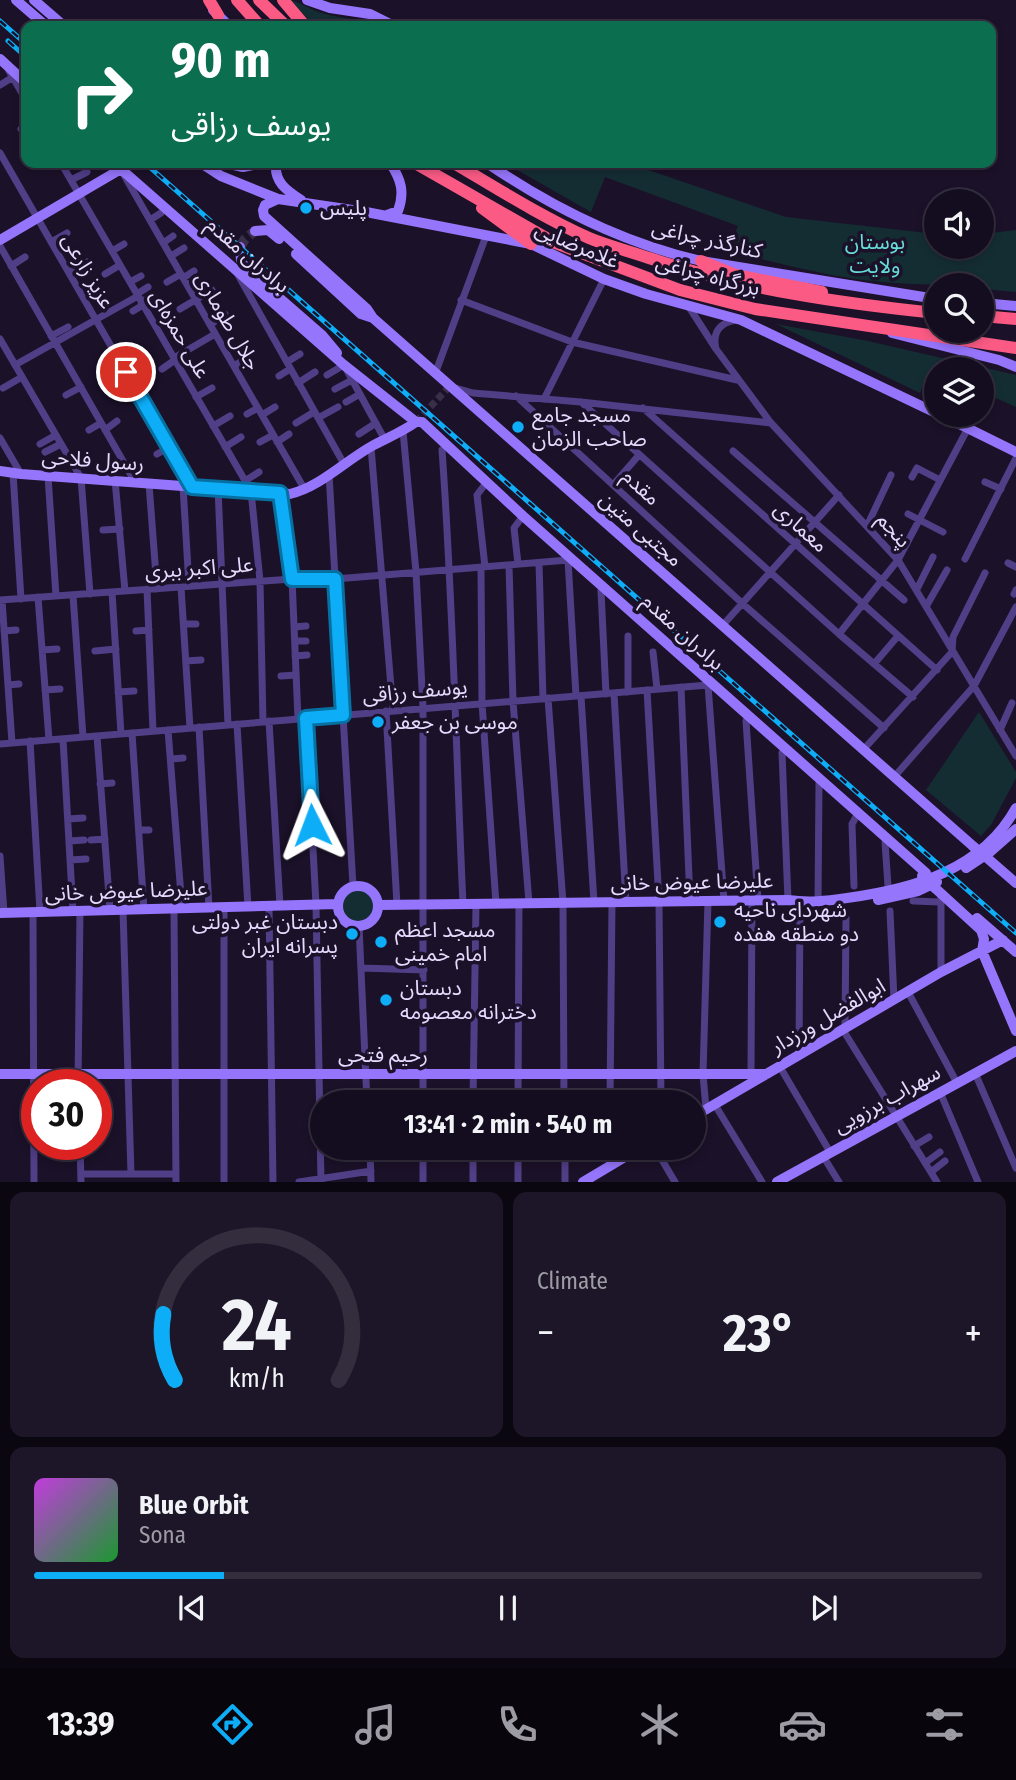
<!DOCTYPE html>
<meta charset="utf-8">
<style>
:root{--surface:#140d1f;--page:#1d1628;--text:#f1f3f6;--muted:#9d9ca4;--line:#332d3d;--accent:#0dadf7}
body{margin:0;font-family:"Fira Sans Condensed","Noto Sans Arabic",sans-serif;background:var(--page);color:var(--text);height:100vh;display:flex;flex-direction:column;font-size:26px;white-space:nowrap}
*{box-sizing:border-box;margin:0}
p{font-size:23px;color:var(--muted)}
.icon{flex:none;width:38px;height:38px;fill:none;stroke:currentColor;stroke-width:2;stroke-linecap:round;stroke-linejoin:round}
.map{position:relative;height:1182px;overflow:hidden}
.sheet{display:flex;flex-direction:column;gap:10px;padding:10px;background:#0b0711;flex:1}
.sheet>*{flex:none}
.guide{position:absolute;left:21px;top:21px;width:975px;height:147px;border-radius:14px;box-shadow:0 4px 10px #0003,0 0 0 2px var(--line);background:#0b6e4f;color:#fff;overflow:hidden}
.fabs{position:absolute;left:924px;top:189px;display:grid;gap:14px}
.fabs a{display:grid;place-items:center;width:70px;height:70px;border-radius:50%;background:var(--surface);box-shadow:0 4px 10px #0003,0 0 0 2px var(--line);font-size:35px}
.speed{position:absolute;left:21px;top:1069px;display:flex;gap:14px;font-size:35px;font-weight:700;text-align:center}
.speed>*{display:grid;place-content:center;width:91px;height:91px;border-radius:50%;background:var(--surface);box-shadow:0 4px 10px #0003,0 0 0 2px var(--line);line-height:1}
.speed .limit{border:10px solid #d22;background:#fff;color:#111}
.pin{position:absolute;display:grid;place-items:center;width:60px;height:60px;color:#fff;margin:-30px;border:4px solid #fff;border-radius:50%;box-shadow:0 2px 7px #0007}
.me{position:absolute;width:77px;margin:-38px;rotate:357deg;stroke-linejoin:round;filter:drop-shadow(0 0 5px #0008)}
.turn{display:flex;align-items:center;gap:24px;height:147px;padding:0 35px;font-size:32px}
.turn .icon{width:91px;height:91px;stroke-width:2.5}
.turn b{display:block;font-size:49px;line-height:60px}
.big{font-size:52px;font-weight:700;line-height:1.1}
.sheet .tile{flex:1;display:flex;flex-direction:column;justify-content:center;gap:10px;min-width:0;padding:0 24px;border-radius:14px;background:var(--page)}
.sheet .dial{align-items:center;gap:0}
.dial svg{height:182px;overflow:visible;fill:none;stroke:var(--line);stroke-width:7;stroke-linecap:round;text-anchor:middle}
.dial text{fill:var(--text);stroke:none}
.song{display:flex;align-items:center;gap:21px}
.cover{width:84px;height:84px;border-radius:10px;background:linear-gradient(135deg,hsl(290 70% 55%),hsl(130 70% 35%))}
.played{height:7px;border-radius:4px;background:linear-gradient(90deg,var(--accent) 20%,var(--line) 20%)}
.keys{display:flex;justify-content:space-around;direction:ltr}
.heat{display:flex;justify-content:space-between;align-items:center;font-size:38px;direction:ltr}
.sheet .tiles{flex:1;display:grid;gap:10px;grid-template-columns:1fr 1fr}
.tile:last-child{grid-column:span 2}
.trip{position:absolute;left:310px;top:1090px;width:396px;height:70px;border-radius:35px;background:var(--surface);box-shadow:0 4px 10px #0003,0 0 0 2px var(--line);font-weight:700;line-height:70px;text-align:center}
.menu{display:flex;height:112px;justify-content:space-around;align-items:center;background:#08050c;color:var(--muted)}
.menu .icon{width:49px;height:49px}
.menu .active{color:var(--accent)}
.menu b{font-size:32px;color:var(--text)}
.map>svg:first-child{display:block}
</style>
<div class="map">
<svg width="1016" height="1182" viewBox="0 0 1016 1182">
<rect width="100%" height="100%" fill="#1b1129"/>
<path fill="#142d33" d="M289 0C299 1 309 9 319 12 339 19 359 18 379 26H315Z
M505 163H628L786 217 936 234V247H982V234L1016 230V292L982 289V285C945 285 909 285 873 281 824 276 776 262 728 251L738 226 605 177 591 212Z
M776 324 868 341 1016 375V407L982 392V369H936V372L930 370 920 393Z
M979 712 1016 772V778L991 825 981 836 926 790Z
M340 906a17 17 0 1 1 34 0a17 17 0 1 1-34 0Z"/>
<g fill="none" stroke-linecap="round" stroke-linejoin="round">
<path stroke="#392f49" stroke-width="7" stroke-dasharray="7 3.5" stroke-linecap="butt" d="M416 422 450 386"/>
<path stroke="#392f49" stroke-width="10" stroke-dasharray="10 5" stroke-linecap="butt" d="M240 247 245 239 255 231"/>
<path stroke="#503e86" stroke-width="7" d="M9 71 26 100
M0 85 13 77
M21 129 26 126
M0 153 192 487
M61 163 251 491 260 581 263 722
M124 175 305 490
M71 180 87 172
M150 220 161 213
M51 242 67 233
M163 243 173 236
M0 246 135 482
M112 251 124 244
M171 256 184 248
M11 266 25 257
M69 273 87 262
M237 273 344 464
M105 274 120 265
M183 278 194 271
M130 282 141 276
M167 282 181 274
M137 294 148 287
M461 300 572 342 737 380
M141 302 153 295
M689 307 716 349C712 332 720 322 737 320
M180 309 212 290
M133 311 143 305
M210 325 225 314
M51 336 68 327
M0 339 81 478 90 594
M716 349 771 423 898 560 1016 756
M174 358 215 334
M287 362 300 354
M15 365 138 296
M234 366 245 359
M162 369 175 360
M435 374 486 236
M327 375 344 365 385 440
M279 376 290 369
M113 378 125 370
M298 383 315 372
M452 387 473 393 581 402 771 423
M3 388 22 377
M335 389 352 380
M66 395 81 387
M516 396 743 604 884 728
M196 397 212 388
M544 399 604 279
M346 402 360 394
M581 402 839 634 913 697
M643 408 937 670
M247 414 258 408
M262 415 275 407
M318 418 338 407
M296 423 314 412
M213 426 230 416
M89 430 101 423
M105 430 117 421
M403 431 416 572 423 708V1102
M359 434 376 423
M0 438 21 474
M260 442 273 435
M277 442 289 434
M40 444 56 435
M225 447 241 437
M371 447 393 711
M442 450C453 601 456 753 463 904
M733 451 904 600
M45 452 61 444
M157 454 170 447
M13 473 21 599
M329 474 353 886
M48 476 56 596
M912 477 917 468 940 480
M115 480 125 591
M245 481 259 472
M985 482 1001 489
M149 484 157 589
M613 485 639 455
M183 486 189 586
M483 487 477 495 485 567
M218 488 228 725
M280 493 292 579 298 719
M908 514 943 532
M867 526 891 475
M103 530 120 529
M965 559 1016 458
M539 563 543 699
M1008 563 1016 567
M518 564 514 528 520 520
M509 565 513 701 529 903
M481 567 482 703 496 904
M181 587 190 728
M147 589 153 731
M917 589 933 557
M601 591 606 694
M112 592 121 734
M1014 594 1016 590
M73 595 83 737
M38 597 49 740
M0 600 292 579H335L568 560 576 696
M2 600 12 743
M927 605 947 570
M184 624H196
M722 626 839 495
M294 627 306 626
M4 631 16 630
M136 631 149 630
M839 634 898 560 968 428
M628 636V692
M295 641H306
M42 650 57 649
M95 651 116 649
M653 652 657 689
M295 656 307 655
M186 661 201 660
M874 664 898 636
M281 676 296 675
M8 685 19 684
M681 687 690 901
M45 690 60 689
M647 690 659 901 661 1102
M118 692 134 691
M614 693 626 902
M581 696 594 902
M548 698 563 903 564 1102
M386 711 397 905
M306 718 316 905 321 1182
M269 721 280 906
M746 721 758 900
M237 724 248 907
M199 727 209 908
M168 730 182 908
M1000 730 1012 703
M132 733 144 910
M97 736 110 910
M63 739 73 911
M30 741 40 912
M0 744 708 685 724 901
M863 750 952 652 953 637 985 573
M782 753 788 900
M172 759 183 758
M894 777 974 686 1016 607
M100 784 112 783
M68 819 83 818
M139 830H149
M91 840 105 839
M69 841 84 840
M885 842 888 886
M0 856 4 913
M70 860 86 859
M854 886 852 824 857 815
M941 894V972
M913 901 940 902
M818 903 819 783
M269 906 273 1182
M224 907V1182
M174 909 176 1182
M123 910 131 1174
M890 911 894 1000
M33 912 34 1182
M359 926 367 1102
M361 968 424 970
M908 992 957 1083
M845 1027 846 918
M843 1030 937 1182
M799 1056 800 901
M780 1067 830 1152
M975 1073 1016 1168
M751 1074 752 900
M78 1085 80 911
M940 1092 978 1182
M473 1102 476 904
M518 1102 519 903
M610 1102 612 902
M715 1105 762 1182
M706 1109 703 1074 708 901
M80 1144 81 1182
M914 1146 929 1137
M370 1148 371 1182
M565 1148V1182
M611 1148V1165
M655 1148 675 1182
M823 1156 839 1182
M925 1163 940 1152
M931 1172 945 1161
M81 1174H176
M299 1182 371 1171
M423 1182V1148
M473 1182V1148
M518 1182V1148"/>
<path stroke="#9575fb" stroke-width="10" d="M16 0 46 26
M34 0 64 26
M307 0 330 8 370 14 394 26
M213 10 229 26
M0 59 26 83
M114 163 344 365 416 422H422L523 516 926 873
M201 163 221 176 278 199 366 212 531 244 604 279 646 294 741 320 936 413
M225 163 243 167 264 163
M276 163C274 182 286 190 301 200
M487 163C553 208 623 243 701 261L936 299
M278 199 265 205 263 210 264 216 367 309 373 318 974 847
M387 215 398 211C405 192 401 179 390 163
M255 231 268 230 279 239
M0 240 121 169
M240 247 241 260 245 268 322 335 337 353
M296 254 361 314 373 318
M982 303 1016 306
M892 333 999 360 1016 367
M941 415 1016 452
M0 471 21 474 290 494C320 487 345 461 372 446 387 438 402 432 416 422
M986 857 1016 883
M966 868 990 852 1016 829
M338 906a20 20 0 1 1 40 0a20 20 0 1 1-40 0Z
M935 888 981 930 984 939 982 951 1016 1031
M878 900 918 891 937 882
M378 905 788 900C809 903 826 901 847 898 913 889 982 870 1016 808
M0 913 337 904
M977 918 1016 952
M0 1074H767
M693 1117 941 972 1003 940
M583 1182 640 1148
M777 1182 1016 1051"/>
<path stroke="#fa5a84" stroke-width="12" d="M209 0 218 15
M237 0 260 26
M259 0 286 26
M283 0 305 26
M415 163 555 243 680 290 755 309 1016 348
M454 163C498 189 542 217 589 238 608 246 629 251 649 258 743 289 838 303 936 313
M482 208 531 244
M701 261 736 275 822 292
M982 316 1016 319"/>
<defs>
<path id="rail" d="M0 21 26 44
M8 41 26 57
M145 163 1016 933"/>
</defs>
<use href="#rail" stroke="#0dadf7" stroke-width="5"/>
<use href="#rail" stroke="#1b1129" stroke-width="2.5" stroke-dasharray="8" stroke-linecap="butt"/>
<path stroke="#9575fb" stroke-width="10" d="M974 847 986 857
M922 876 935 888"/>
</g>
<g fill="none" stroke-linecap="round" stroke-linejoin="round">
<defs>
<path id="route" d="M126 372 192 487 280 493 292 579H335L343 715 306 718 312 825"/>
</defs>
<use href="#route" stroke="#0870a1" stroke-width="18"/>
<use href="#route" stroke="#0dadf7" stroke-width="12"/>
</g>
<g fill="#0dadf7" stroke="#1b1129" stroke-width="2.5">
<circle cx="306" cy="208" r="7"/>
<circle cx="518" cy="427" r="7"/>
<circle cx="378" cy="722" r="7"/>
<circle cx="720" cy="922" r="7"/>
<circle cx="352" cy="934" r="7"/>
<circle cx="381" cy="942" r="7"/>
<circle cx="386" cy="1000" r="7"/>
</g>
<g text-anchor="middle" stroke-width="7" stroke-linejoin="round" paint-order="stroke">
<g font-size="21" fill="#e6dbfe" stroke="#1b1129" text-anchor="start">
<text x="320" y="215">پلیس</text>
<text x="532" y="422">مسجد جامع<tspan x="532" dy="24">صاحب الزمان</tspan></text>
<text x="392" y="729">موسی بن جعفر</text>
<text x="734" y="917">شهردای ناحیه<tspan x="734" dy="24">دو منطقه هفده</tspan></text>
<text x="338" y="929" text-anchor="end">دبستان غبر دولتی<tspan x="338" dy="24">پسرانه ایران</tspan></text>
<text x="395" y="937">مسجد اعظم<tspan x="395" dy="24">امام خمینی</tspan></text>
<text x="400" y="995">دبستان<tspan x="400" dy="24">دخترانه معصومه</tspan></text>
</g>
<g font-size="21" fill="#e6dbfe" stroke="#1b1129">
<text transform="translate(707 239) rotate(13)" y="7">کنارگذر چراغی</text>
<text transform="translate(577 245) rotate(23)" y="7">غلامرضایی</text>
<text transform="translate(248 255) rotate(41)" y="7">برادران مقدم</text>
<text transform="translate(88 271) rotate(60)" y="7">عزیز زارعی</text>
<text transform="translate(708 275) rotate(15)" y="7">بزرگراه چراغی</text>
<text transform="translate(228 321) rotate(60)" y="7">جلال طوماری</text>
<text transform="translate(180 334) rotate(60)" y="7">علی حمزه‌ای</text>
<text transform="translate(93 460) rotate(4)" y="7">رسول فلاحی</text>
<text transform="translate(641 487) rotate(42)" y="7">مقدم</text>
<text transform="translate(801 527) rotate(42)" y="7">معماری</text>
<text transform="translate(641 529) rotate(41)" y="7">مجتبی متین</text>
<text transform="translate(894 530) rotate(48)" y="7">پنجم</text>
<text transform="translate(199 568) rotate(-4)" y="7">علی اکبر ببری</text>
<text transform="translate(683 632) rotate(42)" y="7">برادران مقدم</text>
<text transform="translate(415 691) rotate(-5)" y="7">یوسف رزاقی</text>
<text transform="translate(692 882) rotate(-1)" y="7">علیرضا عیوض خانی</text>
<text transform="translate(126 891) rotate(-2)" y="7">علیرضا عیوض خانی</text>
<text transform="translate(828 1016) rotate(-30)" y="7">ابوالفضل ورزدار</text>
<text x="383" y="1062">رحیم فتحی</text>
<text transform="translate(887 1099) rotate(-29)" y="7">سهراب برزویی</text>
</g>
<g font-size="21" fill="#67ddd9" stroke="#1b1129">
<text x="875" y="249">بوستان<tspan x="875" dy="24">ولایت</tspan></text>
</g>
</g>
</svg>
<div class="fabs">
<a><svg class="icon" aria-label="sound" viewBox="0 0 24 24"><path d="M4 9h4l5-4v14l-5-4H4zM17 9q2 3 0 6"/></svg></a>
<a><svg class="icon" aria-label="search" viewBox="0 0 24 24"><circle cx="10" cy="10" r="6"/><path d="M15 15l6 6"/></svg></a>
<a><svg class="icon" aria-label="layers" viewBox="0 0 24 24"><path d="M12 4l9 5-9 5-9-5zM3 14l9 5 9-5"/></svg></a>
</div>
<div class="speed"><div class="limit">30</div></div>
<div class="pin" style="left:126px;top:372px;background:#d93025"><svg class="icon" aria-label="arrive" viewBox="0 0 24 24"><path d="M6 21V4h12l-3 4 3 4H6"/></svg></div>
<svg class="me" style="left:312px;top:825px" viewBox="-20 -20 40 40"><path d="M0-17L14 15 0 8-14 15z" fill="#0dadf7" stroke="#fff" stroke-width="4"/></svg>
<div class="trip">13:41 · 2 min · 540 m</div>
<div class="guide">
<div class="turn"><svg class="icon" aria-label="right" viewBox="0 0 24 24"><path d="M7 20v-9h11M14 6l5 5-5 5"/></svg><div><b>90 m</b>یوسف رزاقی</div></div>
</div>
</div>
<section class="sheet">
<div class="tiles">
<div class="tile dial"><svg viewBox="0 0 100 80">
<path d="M14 69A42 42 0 1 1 86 69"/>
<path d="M14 69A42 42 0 0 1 9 40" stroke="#0dadf7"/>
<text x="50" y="56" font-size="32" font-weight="700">24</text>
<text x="50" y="72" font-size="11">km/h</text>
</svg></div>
<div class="tile"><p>Climate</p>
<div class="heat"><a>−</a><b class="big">23°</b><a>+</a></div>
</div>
<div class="tile">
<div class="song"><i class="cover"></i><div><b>Blue Orbit</b><p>Sona</p></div></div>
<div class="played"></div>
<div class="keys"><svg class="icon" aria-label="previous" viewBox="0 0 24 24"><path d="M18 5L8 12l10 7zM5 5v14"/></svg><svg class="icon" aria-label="pause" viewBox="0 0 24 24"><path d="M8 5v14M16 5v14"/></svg><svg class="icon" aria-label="next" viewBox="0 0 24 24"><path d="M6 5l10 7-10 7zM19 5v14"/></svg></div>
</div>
</div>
</section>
<nav class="menu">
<b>13:39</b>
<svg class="icon active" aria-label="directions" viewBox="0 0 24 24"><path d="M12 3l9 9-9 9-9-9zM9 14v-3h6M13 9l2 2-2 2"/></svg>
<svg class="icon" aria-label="music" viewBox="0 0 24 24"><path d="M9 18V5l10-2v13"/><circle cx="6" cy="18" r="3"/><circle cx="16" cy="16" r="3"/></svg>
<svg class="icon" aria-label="phone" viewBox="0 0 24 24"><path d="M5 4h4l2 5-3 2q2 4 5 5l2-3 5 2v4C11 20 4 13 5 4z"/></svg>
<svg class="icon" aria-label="climate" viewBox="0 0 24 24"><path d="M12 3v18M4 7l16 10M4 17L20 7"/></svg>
<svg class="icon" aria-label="car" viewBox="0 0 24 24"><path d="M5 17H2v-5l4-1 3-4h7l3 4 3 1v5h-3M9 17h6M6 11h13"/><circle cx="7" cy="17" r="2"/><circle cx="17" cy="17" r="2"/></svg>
<svg class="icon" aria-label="filters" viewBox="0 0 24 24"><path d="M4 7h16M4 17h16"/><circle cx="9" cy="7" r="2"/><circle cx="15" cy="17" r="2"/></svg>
</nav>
